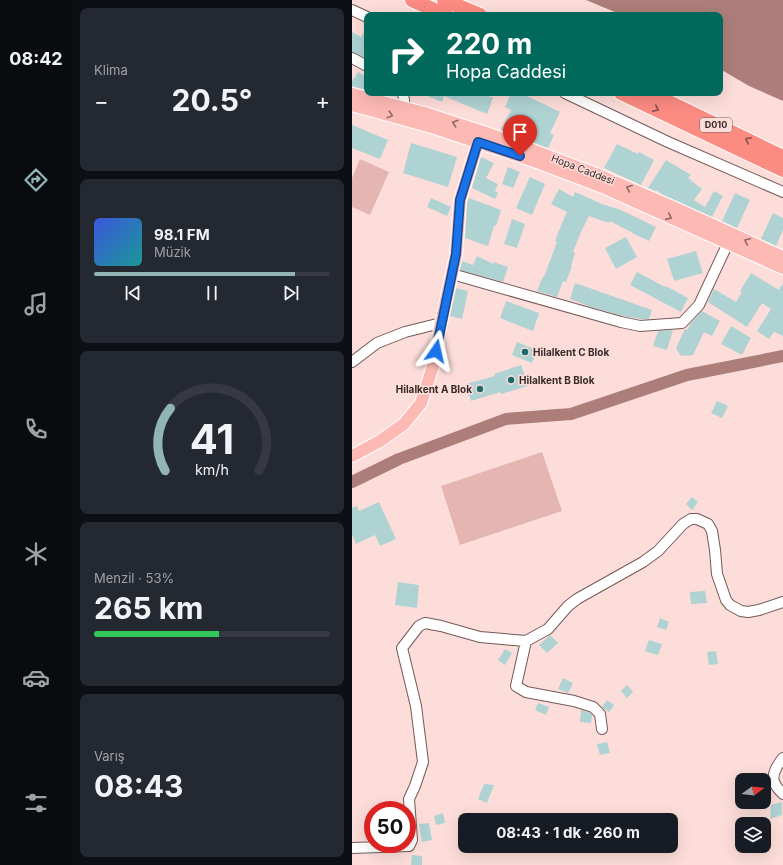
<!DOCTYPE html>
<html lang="tr">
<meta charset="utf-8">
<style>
:root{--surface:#171b24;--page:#242831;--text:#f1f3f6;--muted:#9ea1a6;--line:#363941;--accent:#91b5b7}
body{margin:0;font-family:Inter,sans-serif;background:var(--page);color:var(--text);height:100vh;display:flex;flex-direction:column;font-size:15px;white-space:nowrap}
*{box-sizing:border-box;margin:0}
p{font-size:13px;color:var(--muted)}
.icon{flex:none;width:22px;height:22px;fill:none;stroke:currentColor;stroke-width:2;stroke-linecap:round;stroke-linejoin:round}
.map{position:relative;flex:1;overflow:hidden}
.side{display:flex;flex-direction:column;gap:8px;padding:8px;background:#0d0f14;width:280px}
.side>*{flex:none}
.guide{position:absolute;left:12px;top:12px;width:359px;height:84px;border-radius:8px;box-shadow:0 4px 16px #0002;background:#00695c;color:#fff;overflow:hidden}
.needle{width:26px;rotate:75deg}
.fabs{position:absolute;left:383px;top:773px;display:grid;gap:8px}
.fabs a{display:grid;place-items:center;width:36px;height:36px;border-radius:8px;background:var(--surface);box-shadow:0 4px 16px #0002;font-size:20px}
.speed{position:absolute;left:12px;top:801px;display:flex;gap:8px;font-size:20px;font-weight:700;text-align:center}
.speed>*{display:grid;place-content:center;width:52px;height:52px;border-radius:50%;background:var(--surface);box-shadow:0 4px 16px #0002;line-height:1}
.speed .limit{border:6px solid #d22;background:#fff;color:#111}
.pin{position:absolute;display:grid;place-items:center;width:34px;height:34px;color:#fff;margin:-41px -17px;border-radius:50% 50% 50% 0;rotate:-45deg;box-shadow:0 0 4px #0007}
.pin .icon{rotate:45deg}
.me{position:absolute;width:44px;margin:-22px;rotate:11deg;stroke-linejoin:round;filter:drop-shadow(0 0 3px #0008)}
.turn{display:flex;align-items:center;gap:14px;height:84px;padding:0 16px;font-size:18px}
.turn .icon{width:52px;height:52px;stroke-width:2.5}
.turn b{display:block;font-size:28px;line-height:34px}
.big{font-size:30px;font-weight:700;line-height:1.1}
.side .card{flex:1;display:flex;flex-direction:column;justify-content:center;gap:6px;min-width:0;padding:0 14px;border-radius:8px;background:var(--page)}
.side .dial{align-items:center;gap:0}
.dial svg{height:104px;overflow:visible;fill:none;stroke:var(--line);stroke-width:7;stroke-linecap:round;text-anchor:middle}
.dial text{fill:var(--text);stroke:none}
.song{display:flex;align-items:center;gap:12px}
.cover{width:48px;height:48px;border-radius:6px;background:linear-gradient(135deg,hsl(230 70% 55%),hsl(180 70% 35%))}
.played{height:4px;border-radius:2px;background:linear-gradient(90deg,var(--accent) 85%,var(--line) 85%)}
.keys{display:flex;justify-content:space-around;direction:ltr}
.heat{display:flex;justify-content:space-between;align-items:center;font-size:22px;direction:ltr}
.charge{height:6px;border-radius:3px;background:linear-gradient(90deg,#34c759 53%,var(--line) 0)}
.trip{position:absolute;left:106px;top:813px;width:220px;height:40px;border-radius:8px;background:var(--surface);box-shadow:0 4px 16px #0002;font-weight:700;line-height:40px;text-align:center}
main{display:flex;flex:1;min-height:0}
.tabs{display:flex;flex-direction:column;width:72px;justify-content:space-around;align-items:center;background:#090b0e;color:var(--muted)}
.tabs .icon{width:28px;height:28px}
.tabs .current{color:var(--accent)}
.tabs b{font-size:18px;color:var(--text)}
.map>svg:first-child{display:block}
</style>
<main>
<nav class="tabs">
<b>08:42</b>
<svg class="icon current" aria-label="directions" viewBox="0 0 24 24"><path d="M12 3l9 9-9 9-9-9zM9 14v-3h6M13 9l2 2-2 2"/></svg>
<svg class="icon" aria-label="music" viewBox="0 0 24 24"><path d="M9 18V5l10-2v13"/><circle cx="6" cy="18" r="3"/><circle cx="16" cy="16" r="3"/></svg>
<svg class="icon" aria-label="phone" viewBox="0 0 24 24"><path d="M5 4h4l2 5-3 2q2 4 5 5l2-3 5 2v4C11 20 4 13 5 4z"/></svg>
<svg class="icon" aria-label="climate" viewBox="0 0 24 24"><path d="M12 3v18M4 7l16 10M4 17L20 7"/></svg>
<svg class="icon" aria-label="car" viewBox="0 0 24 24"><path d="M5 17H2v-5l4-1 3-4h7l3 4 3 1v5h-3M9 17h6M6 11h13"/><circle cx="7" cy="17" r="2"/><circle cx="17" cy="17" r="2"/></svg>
<svg class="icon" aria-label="filters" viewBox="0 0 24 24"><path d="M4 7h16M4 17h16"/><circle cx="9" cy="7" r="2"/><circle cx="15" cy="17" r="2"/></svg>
</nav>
<section class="side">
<div class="card"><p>Klima</p>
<div class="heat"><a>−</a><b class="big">20.5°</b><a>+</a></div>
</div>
<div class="card">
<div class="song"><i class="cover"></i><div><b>98.1 FM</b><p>Müzik</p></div></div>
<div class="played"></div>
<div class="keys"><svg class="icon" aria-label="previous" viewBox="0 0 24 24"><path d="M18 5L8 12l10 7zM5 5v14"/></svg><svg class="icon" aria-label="pause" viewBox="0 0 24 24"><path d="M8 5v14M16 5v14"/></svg><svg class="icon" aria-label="next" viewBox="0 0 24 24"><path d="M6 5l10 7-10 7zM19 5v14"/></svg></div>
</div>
<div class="card dial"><svg viewBox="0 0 100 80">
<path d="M14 69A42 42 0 1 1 86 69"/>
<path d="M14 69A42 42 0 0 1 18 21" stroke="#91b5b7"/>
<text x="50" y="56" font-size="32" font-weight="700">41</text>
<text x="50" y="72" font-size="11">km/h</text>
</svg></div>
<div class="card"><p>Menzil · 53%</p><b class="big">265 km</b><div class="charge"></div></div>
<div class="card"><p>Varış</p><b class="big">08:43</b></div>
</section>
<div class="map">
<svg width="431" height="865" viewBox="0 0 431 865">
<rect width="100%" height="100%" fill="#fdddd9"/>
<path fill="#e5b6b1" d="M8 159 37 172 18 215 0 207V178Z
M190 452 210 511 108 545 89 486Z"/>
<path fill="#ad7e79" d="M234 0H431V101L397 86 368 69V15H270Z"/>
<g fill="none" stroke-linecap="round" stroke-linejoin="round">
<path stroke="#ad7e79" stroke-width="12" d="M0 482 47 459 154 419 219 414 335 375 431 356"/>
</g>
<path fill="#afd2d3" d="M15 27V52L12 57 0 52V32L9 37Z
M6 72 15 77V90L0 86V81Z
M68 93H130L141 98 135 114 92 96 90 102Z
M159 93H169L208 112 198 133 202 135 196 148 149 130 159 110 153 107Z
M0 125 36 140 28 159 0 148Z
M59 143 105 157 96 187 51 173Z
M265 144 286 154 287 152 302 160 289 185 252 168Z
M129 157 142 163 134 178 146 184 143 191 146 193 143 199 120 188Z
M314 160 339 175 336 178 350 189 342 200 353 207 362 191 371 196 360 217 311 195 304 190 303 191 296 188Z
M156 167 168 172 161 188 150 184Z
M178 177 193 184 180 215 164 208Z
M207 189 221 197 223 192 250 204 269 210 304 227 297 241 280 233H281L258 221 257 223 237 216 228 234 221 252 223 253 219 266H220L214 282 211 281 205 297 185 291 191 276 192 277 205 242 203 241 210 223 215 212 199 204Z
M383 193 398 200 385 228 370 221Z
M79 198 99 207 95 216 75 207Z
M117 198 149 210 144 226H142L136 246 113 238 115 203Z
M421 213 431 218V230L424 246 409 239Z
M160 219 173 224 165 248 152 244Z
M274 237 285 257 264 269 253 248Z
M344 251 351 273 322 281 315 259Z
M125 256 142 264V262L156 267 151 282 108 270 110 261 121 265Z
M285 272 313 287 314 286 336 298 329 312 278 285Z
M399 273 427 290 431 283V336L422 332 417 339 405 331 419 309 410 303 395 327 356 302 362 289 384 302 390 292 388 291Z
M223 283 300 310 297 319H288L271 316 239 307 218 299Z
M104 288 116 291 110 319 98 316Z
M154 301 187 313 181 331 148 318Z
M350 311 368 321 360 336 352 332 341 355 329 356 324 348 333 329 335 330 339 323Z
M379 326 399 338 390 355 369 344Z
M321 330 315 350 301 346 306 331Z
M165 342 185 350 180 363 160 355Z
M169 365 176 386 149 394 148 392 119 401 114 384 143 376 142 374Z
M365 401 376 406 370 418 359 413Z
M340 497 346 502 340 510 334 504Z
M27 502 44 539 28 546 23 535 4 544 0 535V508L5 506 7 511Z
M46 582 67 585 65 608 43 605Z
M353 591 355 603 339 604 338 592Z
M308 618 317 622 314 630 305 627Z
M198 635 206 643 195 653 187 645Z
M297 640 310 644 306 655 293 651Z
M153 649 160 653 153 665 146 660Z
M364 651 366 664 357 665 355 652Z
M211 678 221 683 216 693 206 689Z
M275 685 281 692 275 698 269 691Z
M255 700 262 705 257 712 250 707Z
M186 703 197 707 194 715 183 710Z
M229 710 238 713 240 715 239 723 228 722Z
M255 742 258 753 248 755 245 744Z
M132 784 142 785 135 803 126 799Z
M430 802V815L418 819 419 805Z
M91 813 93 823 84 825 82 816Z
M77 823 80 840 70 842 67 824Z
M60 855 70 856V865H59Z"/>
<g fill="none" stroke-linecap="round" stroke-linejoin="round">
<defs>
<path id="minor" d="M0 10 15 17
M0 58 15 66
M51 93 53 108
M213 93 316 142 431 192
M100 274 269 322 288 326 330 323 347 305 376 243
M0 362 25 343 53 332 89 323
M174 641 164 686 174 692 222 701 241 707 248 714 250 729
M431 758C426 764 418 776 423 784 425 788 428 791 431 794
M0 848 57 846 60 840 57 799 63 786 71 762 64 706 50 648 67 626 73 623 89 626 128 637 174 641 196 629 216 606 225 599 291 562 306 551 331 524 339 519H345L356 524 360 531 363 550 365 574 374 600 378 605 389 611 396 612 407 610 431 602"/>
<path id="major" d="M0 94 72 113 140 135 244 174 323 208 431 257
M0 105 83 128 182 161 253 188 431 268
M0 456 28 441 52 424 69 403 81 366 89 323 104 255 108 200 126 142 127 134"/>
<path id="highway" d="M60 0 94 15
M92 0 128 15
M269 93 431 170
M298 93 431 157"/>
</defs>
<use href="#minor" stroke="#745956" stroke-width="12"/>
<use href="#major" stroke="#fff" stroke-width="14"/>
<use href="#highway" stroke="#fff" stroke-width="16"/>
<path stroke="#9a8481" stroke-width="1" stroke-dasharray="1 3" stroke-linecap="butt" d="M56 15V14L58 15"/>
<use href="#minor" stroke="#fff" stroke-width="10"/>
<use href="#major" stroke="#fdb9b4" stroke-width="12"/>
<use href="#highway" stroke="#fc8b82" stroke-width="14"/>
<path stroke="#9a8481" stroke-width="1" stroke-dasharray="1 3" stroke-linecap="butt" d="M69 15 75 0"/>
</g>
<defs><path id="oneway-chevron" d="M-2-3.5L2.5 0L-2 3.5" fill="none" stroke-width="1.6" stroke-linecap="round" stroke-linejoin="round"/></defs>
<g stroke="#85504c">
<use href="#oneway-chevron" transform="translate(304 109) rotate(25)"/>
<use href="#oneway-chevron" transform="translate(396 140) rotate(-154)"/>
</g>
<g stroke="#906a67">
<use href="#oneway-chevron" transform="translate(38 115) rotate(16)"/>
<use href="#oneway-chevron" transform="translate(103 123) rotate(-162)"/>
<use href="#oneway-chevron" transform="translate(277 188) rotate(-157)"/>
<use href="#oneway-chevron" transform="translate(317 217) rotate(24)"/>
<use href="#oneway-chevron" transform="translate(395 241) rotate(-155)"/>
</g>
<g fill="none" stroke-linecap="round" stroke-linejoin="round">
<defs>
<path id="route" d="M84 351 104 254 108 200 126 142 168 156"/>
</defs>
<use href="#route" stroke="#114b97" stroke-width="10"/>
<use href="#route" stroke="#1a73e8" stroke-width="7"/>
</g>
<g fill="#1b696b" stroke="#fdddd9" stroke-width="1.5">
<circle cx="173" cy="352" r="4"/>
<circle cx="159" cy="380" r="4"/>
<circle cx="128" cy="389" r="4"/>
</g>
<g text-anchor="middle" stroke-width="3" stroke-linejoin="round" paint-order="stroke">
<rect fill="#fdddd9" stroke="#725f5d" stroke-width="1" x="348" y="118" width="32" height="14" rx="3"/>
<g font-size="9" font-weight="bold" fill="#362928">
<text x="364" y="128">D010</text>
</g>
<g font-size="10" fill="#362928" stroke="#fdddd9">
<text transform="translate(231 169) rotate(21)" y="4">Hopa Caddesi</text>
</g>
<g font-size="10" font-weight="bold" fill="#362928" stroke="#fdddd9" text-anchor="start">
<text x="181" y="356">Hilalkent C Blok</text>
<text x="167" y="384">Hilalkent B Blok</text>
<text x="120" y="393" text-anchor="end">Hilalkent A Blok</text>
</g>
</g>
</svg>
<div class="fabs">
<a><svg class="needle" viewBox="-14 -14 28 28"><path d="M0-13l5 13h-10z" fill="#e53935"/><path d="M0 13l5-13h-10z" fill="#9ea1a6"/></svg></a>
<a><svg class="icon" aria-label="layers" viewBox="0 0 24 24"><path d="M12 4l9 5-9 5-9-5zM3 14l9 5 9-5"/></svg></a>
</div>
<div class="speed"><div class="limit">50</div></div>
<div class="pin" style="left:168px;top:156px;background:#d93025"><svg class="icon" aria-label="arrive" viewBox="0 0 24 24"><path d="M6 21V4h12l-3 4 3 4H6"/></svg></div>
<svg class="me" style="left:84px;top:351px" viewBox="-20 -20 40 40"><path d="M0-17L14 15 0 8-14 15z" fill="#1a73e8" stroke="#fff" stroke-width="4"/></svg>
<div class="trip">08:43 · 1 dk · 260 m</div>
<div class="guide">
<div class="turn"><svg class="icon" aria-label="right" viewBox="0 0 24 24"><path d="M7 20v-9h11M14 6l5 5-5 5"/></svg><div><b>220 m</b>Hopa Caddesi</div></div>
</div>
</div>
</main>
